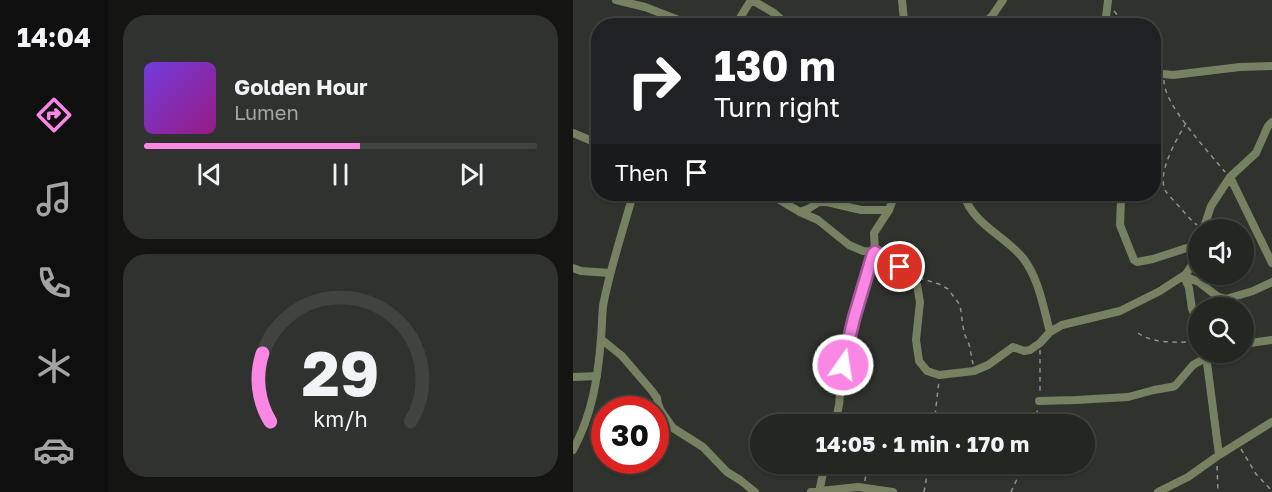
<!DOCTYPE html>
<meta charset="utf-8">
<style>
:root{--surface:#242622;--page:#30322f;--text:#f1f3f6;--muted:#a3a5a5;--line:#414340;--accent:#fb87e5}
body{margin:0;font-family:"Golos Text",sans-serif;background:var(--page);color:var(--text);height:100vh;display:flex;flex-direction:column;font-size:22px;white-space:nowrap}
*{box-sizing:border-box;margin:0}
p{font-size:20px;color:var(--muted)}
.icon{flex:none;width:33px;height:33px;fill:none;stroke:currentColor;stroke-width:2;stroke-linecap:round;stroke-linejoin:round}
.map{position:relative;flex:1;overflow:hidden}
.panel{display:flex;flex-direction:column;gap:15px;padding:15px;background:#141513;width:465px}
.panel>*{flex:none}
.guide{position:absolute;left:18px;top:18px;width:570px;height:183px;border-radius:24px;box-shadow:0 2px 4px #0004,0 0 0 2px var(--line);background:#202124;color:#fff;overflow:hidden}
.controls{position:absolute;left:615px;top:219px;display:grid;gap:12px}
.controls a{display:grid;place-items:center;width:66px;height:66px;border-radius:50%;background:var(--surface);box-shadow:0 2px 4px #0004,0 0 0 2px var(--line);font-size:30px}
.speed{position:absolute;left:18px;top:396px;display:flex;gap:12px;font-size:30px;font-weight:700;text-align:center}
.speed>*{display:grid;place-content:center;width:78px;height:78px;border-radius:50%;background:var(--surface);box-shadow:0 2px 4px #0004,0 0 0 2px var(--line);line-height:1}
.speed .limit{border:9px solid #d22;background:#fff;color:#111}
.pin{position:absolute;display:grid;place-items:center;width:51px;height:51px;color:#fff;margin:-26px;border:3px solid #fff;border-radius:50%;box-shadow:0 2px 6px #0007}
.me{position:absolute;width:66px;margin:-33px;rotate:13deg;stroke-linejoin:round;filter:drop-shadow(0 0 4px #0008)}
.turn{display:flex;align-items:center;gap:21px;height:126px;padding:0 24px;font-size:27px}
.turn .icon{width:78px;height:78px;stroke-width:2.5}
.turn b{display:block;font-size:42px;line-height:51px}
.then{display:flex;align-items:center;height:57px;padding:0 24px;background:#0003;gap:12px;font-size:22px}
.panel .tile{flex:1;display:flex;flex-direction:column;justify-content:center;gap:9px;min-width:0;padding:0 21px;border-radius:24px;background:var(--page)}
.panel .dial{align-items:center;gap:0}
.dial svg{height:156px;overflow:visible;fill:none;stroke:var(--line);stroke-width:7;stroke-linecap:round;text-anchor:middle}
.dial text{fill:var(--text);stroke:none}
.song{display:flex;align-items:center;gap:18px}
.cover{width:72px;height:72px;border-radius:9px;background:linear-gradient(135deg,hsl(260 70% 55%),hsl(310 70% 35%))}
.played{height:6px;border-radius:3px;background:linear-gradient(90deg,var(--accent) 55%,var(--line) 55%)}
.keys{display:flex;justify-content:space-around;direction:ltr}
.trip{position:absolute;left:177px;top:414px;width:345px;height:60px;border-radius:30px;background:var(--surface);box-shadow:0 2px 4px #0004,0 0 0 2px var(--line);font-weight:700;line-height:60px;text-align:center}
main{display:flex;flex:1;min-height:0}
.tabs{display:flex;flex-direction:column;width:108px;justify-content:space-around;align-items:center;background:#0e0f0e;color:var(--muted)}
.tabs .icon{width:42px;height:42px}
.tabs .on{color:var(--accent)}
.tabs b{font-size:27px;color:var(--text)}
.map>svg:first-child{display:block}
</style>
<main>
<nav class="tabs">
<b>14:04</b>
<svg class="icon on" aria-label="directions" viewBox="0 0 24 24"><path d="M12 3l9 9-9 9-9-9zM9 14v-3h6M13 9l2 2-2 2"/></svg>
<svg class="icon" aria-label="music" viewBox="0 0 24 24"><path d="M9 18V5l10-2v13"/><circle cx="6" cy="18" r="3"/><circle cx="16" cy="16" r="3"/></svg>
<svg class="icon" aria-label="phone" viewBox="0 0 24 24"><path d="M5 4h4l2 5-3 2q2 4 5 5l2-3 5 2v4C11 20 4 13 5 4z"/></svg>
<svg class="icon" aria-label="climate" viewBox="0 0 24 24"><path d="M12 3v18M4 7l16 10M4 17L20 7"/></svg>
<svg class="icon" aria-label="car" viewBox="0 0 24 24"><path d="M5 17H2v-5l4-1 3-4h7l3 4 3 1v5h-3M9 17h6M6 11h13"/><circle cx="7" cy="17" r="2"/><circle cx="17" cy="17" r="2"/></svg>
</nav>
<section class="panel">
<div class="tile">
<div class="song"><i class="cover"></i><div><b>Golden Hour</b><p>Lumen</p></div></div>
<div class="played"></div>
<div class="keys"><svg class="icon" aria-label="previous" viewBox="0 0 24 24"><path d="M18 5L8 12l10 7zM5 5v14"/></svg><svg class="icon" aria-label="pause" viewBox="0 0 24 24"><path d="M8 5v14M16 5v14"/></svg><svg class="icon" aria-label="next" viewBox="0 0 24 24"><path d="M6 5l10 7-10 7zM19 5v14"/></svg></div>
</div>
<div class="tile dial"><svg viewBox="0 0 100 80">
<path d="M14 69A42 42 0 1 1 86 69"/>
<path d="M14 69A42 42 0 0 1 10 34" stroke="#fb87e5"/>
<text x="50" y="56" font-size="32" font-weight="700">29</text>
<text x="50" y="72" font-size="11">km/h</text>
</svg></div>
</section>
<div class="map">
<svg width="699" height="492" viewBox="0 0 699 492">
<rect width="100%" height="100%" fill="#30322d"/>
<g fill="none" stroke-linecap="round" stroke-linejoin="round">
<path stroke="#90928e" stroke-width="1.5" stroke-dasharray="4.5 4.5" stroke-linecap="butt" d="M541 11 554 26
M591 80C590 104 636 152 652 172
M613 123C604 139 584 172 592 190 594 194 598 197 601 201 609 209 615 218 624 225
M346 278 366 284 375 289 387 305 391 333 396 344 400 364
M565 333C580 344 603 342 622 342L626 345
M467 350V393
M297 424V418
M361 424 366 381
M462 424 465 407
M668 449 683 474 699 491
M644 466 645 492
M292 481 294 464
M351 492 356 464
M438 492 451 464"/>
<path stroke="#758161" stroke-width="8" d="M43 0 72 7 121 26
M179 0 201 13 215 26
M329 0 331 21 330 26
M162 26 178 0
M408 26 419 16 430 0
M532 26 535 0
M580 73 600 75 667 67 699 66
M0 133 26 144
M657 177 699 263
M171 194H191L200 196 227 212 245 220 276 245 290 251 302 252 301 233 316 210 322 194
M391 194C398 223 432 236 450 258 466 279 470 306 477 332
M540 194 548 200 547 225 561 260 564 262 580 259 626 244
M227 212 235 209 246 202H254L288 210H316
M630 230 638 206 657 177 683 153 695 126 699 122
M0 268 8 271 37 273
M611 276 626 282 645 297 653 299 680 291 699 282
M611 276 616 288 619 309 626 325
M28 339 49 356 79 391 84 398 85 404 88 411 100 428 130 447 154 472 167 480 182 492
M670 344 699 340
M633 355 646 455
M0 377 24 376
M466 401 503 400 555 397 581 390 598 387 602 386 620 365 643 352
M262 424 266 405 270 365 281 318 297 264 302 252 327 267 344 285 347 302 343 340 346 361 354 371 366 375 401 371 415 365 440 347 451 351 457 350 467 343 477 332 489 325 547 311 587 291 613 274 623 259 626 250
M0 450C19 415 25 378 28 338 29 327 29 316 30 306 37 268 50 231 60 194
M238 492 285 487 320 492
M246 492 252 464
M585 492 615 477 646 455 699 422"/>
</g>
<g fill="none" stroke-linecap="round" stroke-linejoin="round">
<defs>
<path id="route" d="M270 365 281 318 300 254 302 252 327 267"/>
</defs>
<use href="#route" stroke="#a35895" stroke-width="15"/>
<use href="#route" stroke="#fb87e5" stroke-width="10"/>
</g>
</svg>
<div class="controls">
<a><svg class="icon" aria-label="sound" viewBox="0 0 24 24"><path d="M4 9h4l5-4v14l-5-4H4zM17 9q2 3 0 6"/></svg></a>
<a><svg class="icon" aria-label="search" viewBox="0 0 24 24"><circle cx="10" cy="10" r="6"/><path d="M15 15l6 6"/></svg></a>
</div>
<div class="speed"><div class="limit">30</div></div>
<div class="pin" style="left:327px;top:267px;background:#d93025"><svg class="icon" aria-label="arrive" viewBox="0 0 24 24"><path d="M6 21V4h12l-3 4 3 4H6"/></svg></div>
<svg class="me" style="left:270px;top:365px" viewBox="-20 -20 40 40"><circle r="17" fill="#fb87e5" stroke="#fff" stroke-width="3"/><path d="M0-11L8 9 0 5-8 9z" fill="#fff"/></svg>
<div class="trip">14:05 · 1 min · 170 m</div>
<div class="guide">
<div class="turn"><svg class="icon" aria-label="right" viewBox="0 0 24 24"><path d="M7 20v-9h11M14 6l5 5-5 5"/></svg><div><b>130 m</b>Turn right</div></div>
<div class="then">Then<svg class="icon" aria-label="arrive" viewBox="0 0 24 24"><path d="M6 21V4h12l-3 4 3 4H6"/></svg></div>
</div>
</div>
</main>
